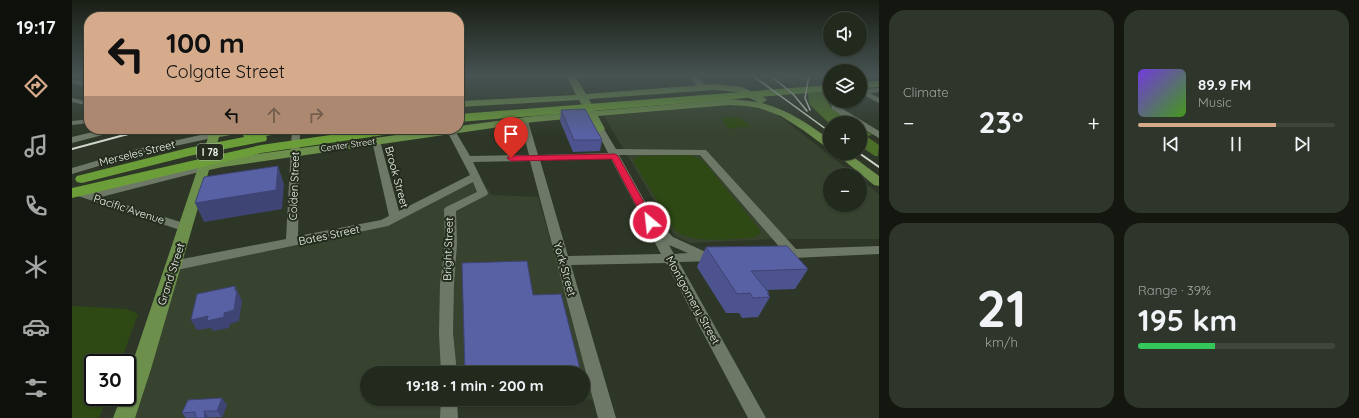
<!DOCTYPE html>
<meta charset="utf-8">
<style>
:root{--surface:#22291d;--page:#2e352a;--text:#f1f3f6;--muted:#a2a6a4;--line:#3f453b;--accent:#d6ab8b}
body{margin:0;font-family:Quicksand,sans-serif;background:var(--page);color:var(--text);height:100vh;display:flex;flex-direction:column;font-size:15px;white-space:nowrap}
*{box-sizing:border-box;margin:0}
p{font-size:13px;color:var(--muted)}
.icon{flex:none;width:22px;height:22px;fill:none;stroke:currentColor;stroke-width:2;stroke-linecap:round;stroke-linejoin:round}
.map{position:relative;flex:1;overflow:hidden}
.details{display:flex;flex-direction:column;gap:10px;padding:10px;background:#131710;width:480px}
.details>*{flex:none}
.guide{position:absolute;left:12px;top:12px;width:380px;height:122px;border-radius:16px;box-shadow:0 1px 3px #0004,0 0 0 1px var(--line);background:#d6ab8b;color:#111;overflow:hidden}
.tools{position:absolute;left:751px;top:12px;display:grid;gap:8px}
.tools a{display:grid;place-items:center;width:44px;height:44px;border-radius:50%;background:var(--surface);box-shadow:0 1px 3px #0004,0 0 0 1px var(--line);font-size:20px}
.speed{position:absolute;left:12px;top:354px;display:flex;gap:8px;font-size:20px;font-weight:700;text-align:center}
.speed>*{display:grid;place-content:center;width:52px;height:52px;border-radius:50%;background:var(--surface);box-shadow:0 1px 3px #0004,0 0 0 1px var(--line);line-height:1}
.speed .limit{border:2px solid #111;border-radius:6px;background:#fff;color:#111}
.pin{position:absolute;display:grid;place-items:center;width:34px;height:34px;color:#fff;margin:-41px -17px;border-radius:50% 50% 50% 0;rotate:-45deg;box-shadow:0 0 4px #0007}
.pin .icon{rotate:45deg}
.me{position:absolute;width:44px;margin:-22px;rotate:332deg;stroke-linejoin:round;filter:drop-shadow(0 0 3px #0008)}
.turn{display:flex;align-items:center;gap:14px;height:84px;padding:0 16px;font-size:18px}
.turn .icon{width:52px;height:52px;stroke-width:2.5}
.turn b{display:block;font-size:28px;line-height:34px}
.lanes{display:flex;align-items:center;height:38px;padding:0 16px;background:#0003;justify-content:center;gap:20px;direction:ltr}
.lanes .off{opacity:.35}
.big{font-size:30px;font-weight:700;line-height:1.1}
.details .widget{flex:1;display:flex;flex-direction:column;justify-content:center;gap:6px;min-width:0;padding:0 14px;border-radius:16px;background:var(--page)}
.details .dial{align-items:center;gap:0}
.dial b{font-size:52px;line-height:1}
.song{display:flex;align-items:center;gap:12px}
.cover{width:48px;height:48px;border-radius:6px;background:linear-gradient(135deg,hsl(260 70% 55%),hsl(100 70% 35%))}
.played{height:4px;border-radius:2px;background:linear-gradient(90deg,var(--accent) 70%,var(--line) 70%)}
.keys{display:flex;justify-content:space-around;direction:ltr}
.heat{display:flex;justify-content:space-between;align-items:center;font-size:22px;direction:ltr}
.charge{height:6px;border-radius:3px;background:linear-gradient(90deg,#34c759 39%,var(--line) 0)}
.details .tiles{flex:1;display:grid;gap:10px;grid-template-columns:repeat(2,1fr)}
.trip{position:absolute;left:288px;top:366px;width:230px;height:40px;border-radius:20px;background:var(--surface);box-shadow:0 1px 3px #0004,0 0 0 1px var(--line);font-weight:700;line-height:40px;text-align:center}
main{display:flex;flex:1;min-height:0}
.dock{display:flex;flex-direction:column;width:72px;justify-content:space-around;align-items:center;background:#0e100c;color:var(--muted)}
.dock .icon{width:28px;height:28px}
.dock .current{color:var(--accent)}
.dock b{font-size:18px;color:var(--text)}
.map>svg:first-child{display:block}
</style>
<main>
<nav class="dock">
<b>19:17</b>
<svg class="icon current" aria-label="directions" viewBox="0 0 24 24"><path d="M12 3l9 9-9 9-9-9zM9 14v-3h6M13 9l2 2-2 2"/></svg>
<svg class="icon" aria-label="music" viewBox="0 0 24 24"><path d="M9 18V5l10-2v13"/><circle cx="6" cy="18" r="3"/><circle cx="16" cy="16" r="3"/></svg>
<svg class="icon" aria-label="phone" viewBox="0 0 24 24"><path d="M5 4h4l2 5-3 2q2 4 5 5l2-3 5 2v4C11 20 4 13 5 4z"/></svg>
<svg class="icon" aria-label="climate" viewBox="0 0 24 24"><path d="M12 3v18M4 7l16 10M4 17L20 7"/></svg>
<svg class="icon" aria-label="car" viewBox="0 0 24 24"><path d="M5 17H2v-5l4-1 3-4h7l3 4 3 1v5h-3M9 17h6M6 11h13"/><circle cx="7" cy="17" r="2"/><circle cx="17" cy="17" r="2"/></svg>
<svg class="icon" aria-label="filters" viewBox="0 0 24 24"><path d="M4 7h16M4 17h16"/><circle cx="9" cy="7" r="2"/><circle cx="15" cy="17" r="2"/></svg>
</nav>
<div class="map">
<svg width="807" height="418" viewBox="0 0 807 418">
<rect width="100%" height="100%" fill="#2e3727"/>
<path fill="#37432e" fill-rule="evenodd" d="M678 76H758V79L690 85Z
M670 104H676L702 112 783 175H758V205H788V179L807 194V239H702L618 243 603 236 532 116Z
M405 175 420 195 466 197 524 399 369 408 368 418H60L107 269 252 240 314 224ZM295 373H511V399H295Z"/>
<path fill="#2e4913" d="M654 117 668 118 679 127H665L663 129 655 127 650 119Z
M615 155 624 157 632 162 688 230 689 233 681 238C658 238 621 245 603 230L562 162V159L569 156Z
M0 306 54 309 66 314 48 363H21V397H35L27 418H0Z"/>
<path fill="#4b6f28" d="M750 92 760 109 782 123H758V124L737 104 736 93Z
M788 127 800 135 794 136 807 145 806 156H803L788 146Z"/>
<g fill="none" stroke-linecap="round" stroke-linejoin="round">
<path fill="#6e7866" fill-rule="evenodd" d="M616 76H623L635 87 631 89H628Z
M0 79 17 83V87L0 83Z
M807 88V92L798 93 807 98V103L788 93V89Z
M0 98 17 102V106L0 102Z
M758 100 765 101 766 106 807 131V138L788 127V123H781L760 109Z
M17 119V123L0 125V121Z
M449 119H455L456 121 466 155 536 153 524 129 528 126 532 129 544 149 634 150 724 249 807 246V254L721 258 704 257 702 254 704 251 710 250 628 155H547L586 225 590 226 601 237 636 253 649 254 651 257 649 260 645 261 607 262 694 418H676L594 263 499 265 544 418H526L458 161 401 162 416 193 415 195 384 211 385 244 382 284 381 333 385 373H369L367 333 368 284 373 244 372 209 374 207 405 192 401 182 316 226 100 271 95 269 94 266 95 263 100 261 214 239 220 129H228L226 236 309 220 317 216 300 141 301 139H307L308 141 327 211 398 175 375 131 376 129H382L398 156 457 155 448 121ZM539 159 589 254 496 256 468 160ZM597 245 616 253 602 254Z
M33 129H47L46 131 0 143V137Z
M142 132 146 135 145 137 70 153 0 174V168L65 149Z
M132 165 137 168 135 170 29 197 118 225 120 228 118 231 114 232 0 194V188L17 193Z
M369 399H385L386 418H368Z"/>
<path fill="#6c8f4b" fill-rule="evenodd" d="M495 76H503L514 94 642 84 670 87 693 98 695 100 690 103C716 110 737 124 758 140V148L754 147 731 130 709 116 687 108 674 106 658 105 526 116 533 129 528 132 524 131 516 117 462 122 151 167 137 170 79 369 63 418H41L49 397H55V379L139 129H149V131L182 129 177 132 147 137 140 162 150 159 368 129H387V126L462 116 513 111 507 100 387 107V101L504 95ZM642 90 665 92 686 102 658 99 523 111 517 99Z
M763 153H776L807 176V186L802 185Z"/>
<path fill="#6b9e39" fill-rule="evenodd" d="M807 81V87L788 88V82Z
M758 85V91L387 122V114Z
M190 129H217L215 132 194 136 195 138 194 141 189 142 117 156 10 183 5 182 3 179 5 176 116 148 172 137 171 135 173 132Z
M300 129H332L330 132 326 133 189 153 0 198V188L189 145Z"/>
<path stroke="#d1d8cd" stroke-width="1.5" d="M681 76 758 132
M699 76 721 94 735 111
M737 76 733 98 738 110
M53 135 73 129"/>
<path stroke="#d1d8cd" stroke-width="2" d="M0 149 56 134
M787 153 807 167"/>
</g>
<path fill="#4d538e" d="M489 110 530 140 528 151 501 152 488 121Z
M634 247 736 269 723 289 695 290 697 293 696 295 698 297 686 317 670 318 667 313H654L625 267Z
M508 369 507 373H393Z
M155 405 150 417 114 418 110 413Z"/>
<path fill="#3e4474" d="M206 166 212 184 210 209 132 222 123 203Z
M163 286 170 301 167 321 158 324 157 328 141 331 139 328 125 330 119 320 152 313 163 291Z
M150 398 155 405 150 417 145 411Z
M132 411 137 418H133Z"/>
<path fill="#5961a5" stroke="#3e4474" d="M513 109 530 140H502L489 110Z
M206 166 204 190 123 203 132 177Z
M715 246 736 269 679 271 697 293H695L698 297 681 298 678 293 665 294 634 247Z
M455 261 461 295 489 294 508 369 393 373 390 263Z
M163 286V291L165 290 162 310 152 313V317L135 321 136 316 119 320 125 294Z
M150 398 145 411H132L133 418H124L123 412 110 413 116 400Z"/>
<linearGradient id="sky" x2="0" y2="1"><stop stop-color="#191e15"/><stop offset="0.56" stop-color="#465352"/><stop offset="1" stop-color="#465352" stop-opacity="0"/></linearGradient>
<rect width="807" height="135" fill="url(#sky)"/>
<path fill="#e11d48" stroke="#92132f" d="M543 154 546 156 583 222 582 224H575L573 222 540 159 439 161 435 158 439 156Z"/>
<g text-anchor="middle" stroke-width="4" stroke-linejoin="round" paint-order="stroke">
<g font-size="9" fill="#eff5eb" stroke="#242c1e">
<text transform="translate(276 145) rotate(-8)" y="3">Center Street</text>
</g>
<rect fill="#242c1e" stroke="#b2b9ae" stroke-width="1" x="125" y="144" width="26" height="16" rx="3"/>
<g font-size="10" font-weight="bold" fill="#eff5eb">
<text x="138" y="156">I 78</text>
</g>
<g font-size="11" fill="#eff5eb" stroke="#242c1e">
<text transform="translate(65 153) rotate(-14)" y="4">Merseles Street</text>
<text transform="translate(325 177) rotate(75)" y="4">Brook Street</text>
<text transform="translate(222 186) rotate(-88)" y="4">Colden Street</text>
<text transform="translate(57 209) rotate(18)" y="4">Pacific Avenue</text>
<text transform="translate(257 235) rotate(-12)" y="4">Bates Street</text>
<text transform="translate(376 249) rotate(-88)" y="4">Bright Street</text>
<text transform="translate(493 269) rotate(74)" y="4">York Street</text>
<text transform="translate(99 274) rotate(-72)" y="4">Grand Street</text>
<text transform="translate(621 300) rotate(61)" y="4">Montgomery Street</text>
</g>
</g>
</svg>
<div class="tools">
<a><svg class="icon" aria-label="sound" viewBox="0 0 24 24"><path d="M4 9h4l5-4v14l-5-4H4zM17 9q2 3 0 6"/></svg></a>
<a><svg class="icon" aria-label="layers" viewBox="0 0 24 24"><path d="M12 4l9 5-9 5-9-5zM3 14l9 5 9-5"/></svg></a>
<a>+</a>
<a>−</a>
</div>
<div class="speed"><div class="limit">30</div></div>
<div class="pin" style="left:439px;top:158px;background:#d93025"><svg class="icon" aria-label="arrive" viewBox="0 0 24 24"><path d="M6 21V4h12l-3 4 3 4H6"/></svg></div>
<svg class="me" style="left:578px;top:222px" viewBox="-20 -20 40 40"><circle r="17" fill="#e11d48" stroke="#fff" stroke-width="3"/><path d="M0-11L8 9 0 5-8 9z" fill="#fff"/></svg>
<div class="trip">19:18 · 1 min · 200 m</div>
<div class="guide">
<div class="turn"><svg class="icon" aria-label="left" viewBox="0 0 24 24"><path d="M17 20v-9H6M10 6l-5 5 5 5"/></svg><div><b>100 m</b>Colgate Street</div></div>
<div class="lanes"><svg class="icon" aria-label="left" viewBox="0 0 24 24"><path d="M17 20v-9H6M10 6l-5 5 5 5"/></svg><svg class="icon off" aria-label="ahead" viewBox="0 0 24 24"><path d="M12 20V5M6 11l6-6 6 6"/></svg><svg class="icon off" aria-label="right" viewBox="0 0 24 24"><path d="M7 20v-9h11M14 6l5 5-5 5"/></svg></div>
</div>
</div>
<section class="details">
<div class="tiles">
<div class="widget"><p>Climate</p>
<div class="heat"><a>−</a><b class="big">23°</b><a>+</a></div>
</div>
<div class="widget">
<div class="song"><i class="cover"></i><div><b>89.9 FM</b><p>Music</p></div></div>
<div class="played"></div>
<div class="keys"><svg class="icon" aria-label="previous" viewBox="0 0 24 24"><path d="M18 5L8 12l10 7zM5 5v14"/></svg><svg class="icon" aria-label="pause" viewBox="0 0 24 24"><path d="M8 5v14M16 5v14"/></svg><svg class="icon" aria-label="next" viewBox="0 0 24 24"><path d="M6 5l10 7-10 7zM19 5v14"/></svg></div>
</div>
<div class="widget dial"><b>21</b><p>km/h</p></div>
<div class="widget"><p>Range · 39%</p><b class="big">195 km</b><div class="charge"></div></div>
</div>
</section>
</main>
